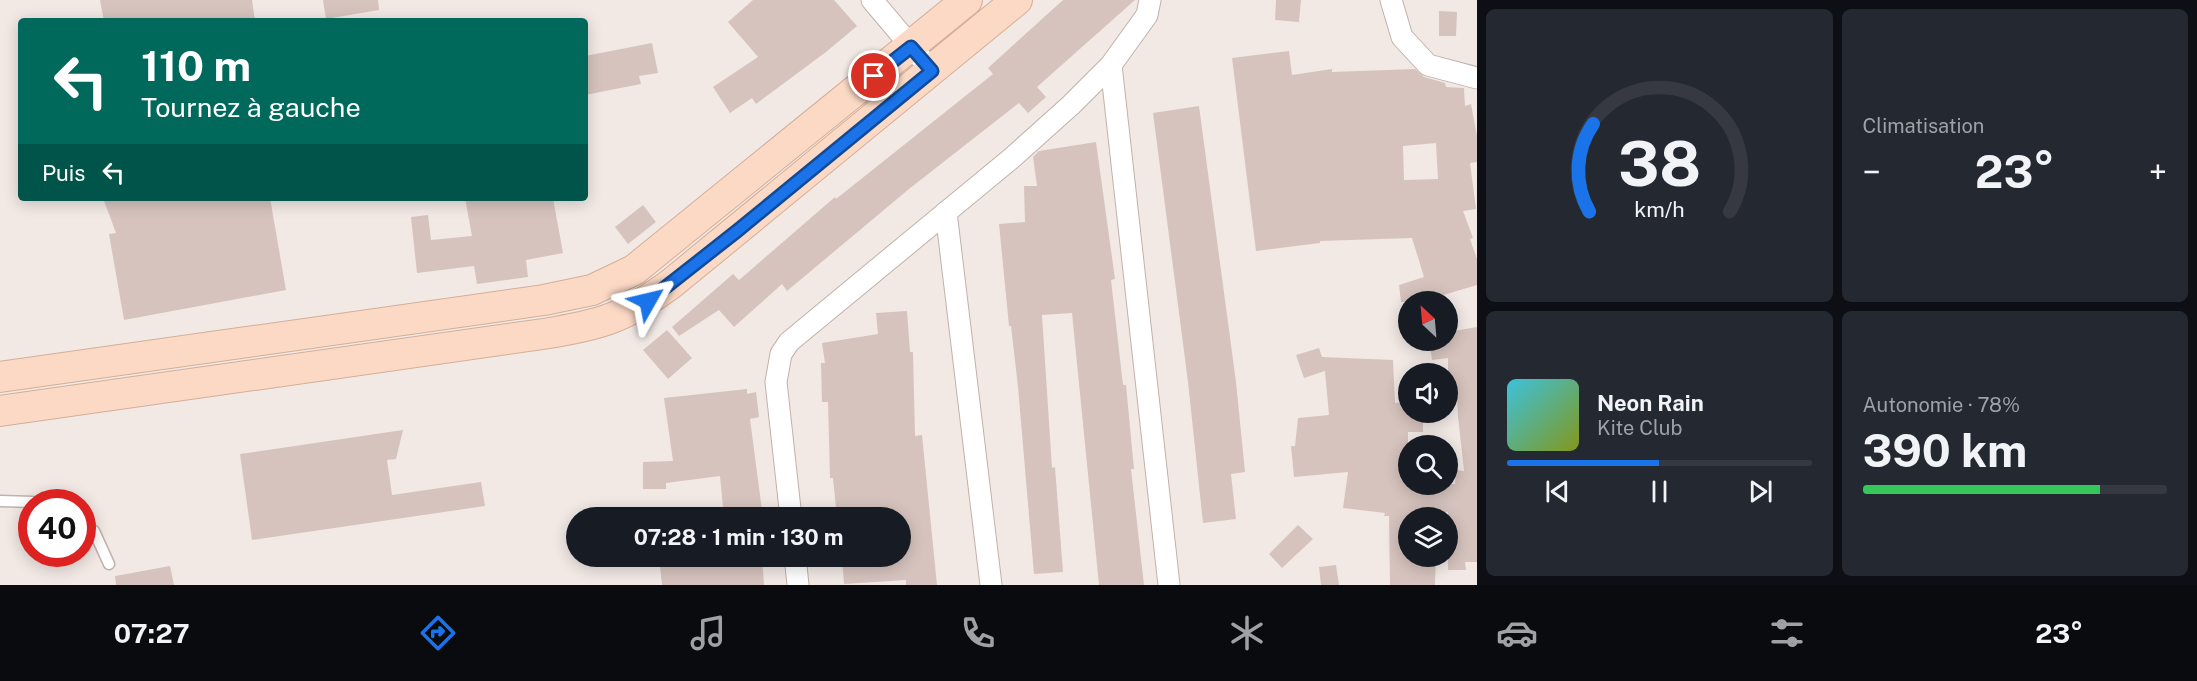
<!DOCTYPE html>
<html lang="fr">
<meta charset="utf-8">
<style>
:root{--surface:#171b24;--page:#242831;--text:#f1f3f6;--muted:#9ea1a6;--line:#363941;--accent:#1a73e8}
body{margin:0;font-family:"Public Sans",sans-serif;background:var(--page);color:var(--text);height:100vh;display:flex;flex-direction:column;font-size:22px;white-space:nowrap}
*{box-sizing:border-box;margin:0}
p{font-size:20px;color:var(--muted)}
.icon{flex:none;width:33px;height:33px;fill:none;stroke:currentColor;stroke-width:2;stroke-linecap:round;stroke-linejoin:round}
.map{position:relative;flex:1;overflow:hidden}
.side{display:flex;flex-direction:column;gap:9px;padding:9px;background:#0d0f14;width:720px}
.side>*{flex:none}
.guide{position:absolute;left:18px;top:18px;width:570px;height:183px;border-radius:6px;box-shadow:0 3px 15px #0003;background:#00695c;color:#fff;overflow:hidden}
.needle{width:39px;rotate:334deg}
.tools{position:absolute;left:1398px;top:291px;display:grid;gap:12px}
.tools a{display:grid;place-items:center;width:60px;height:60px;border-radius:50%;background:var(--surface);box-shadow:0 3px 15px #0003;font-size:30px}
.speed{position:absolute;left:18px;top:489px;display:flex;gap:12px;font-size:30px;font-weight:700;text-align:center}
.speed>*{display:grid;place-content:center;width:78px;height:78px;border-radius:50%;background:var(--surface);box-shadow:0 3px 15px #0003;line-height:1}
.speed .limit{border:9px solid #d22;background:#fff;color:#111}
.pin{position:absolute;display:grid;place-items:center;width:51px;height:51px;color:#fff;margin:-26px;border:3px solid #fff;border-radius:50%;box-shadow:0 2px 6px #0007}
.me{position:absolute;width:66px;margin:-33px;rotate:53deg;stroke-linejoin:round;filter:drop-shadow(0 0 4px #0008)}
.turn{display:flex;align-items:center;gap:21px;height:126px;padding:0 24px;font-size:27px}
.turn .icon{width:78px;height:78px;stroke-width:2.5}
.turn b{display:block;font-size:42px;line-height:51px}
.then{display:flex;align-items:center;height:57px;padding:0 24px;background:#0003;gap:12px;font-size:22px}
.big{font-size:45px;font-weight:700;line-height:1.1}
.side .card{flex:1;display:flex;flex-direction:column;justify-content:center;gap:9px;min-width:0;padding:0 21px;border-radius:9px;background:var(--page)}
.side .dial{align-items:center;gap:0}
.dial svg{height:156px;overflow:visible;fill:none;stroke:var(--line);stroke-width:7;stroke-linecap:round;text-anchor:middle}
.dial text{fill:var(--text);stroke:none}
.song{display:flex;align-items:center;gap:18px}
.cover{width:72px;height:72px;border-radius:9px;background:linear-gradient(135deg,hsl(190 70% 55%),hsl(70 70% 35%))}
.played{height:6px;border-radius:3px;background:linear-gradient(90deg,var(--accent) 50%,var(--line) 50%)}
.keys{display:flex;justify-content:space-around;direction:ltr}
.heat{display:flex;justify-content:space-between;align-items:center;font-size:33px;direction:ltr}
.charge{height:9px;border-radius:4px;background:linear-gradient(90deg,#34c759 78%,var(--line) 0)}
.side .tiles{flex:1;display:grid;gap:9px;grid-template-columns:repeat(2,1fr)}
.trip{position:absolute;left:566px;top:507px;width:345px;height:60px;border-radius:30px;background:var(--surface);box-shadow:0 3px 15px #0003;font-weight:700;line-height:60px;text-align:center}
.menu{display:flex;height:96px;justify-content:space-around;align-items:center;background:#090b0e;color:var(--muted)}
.menu .icon{width:42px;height:42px}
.menu .current{color:var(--accent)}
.menu b{font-size:27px;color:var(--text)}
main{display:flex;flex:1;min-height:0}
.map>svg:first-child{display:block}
</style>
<main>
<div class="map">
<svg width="1477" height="585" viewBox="0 0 1477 585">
<rect width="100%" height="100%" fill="#f2e9e5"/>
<path fill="#d6c3be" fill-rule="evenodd" d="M100 0H252L255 21H104Z
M323 0H378L379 10 326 19Z
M753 0H834L857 26 826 52 756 104 752 98 730 113 713 87 758 57 728 22Z
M1063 0H1135L1037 87 1046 97 1028 113 1019 103 909 189 787 291 782 284 734 327 719 310 679 336 672 327 733 274 739 280 835 197 836 199 993 74 988 68Z
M1276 0H1301L1299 22 1275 20Z
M1439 11 1457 12 1456 36H1439Z
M652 43 658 73 639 76 641 84 585 95V56Z
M1289 51 1292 75 1332 69V72L1415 69 1424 77 1445 83 1446 87 1464 88 1465 106 1471 104 1477 136V162L1470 163 1476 209 1463 211 1473 238 1470 239 1477 259V285L1420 302H1401L1399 285 1424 277 1412 238 1320 241V243L1256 251 1232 58ZM1436 143 1438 179 1404 180 1403 146Z
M1199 106 1236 382 1245 472 1231 474 1236 519 1203 523 1188 382 1153 113Z
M1096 142 1115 279 1111 280 1123 385H1126L1134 469H1131L1144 585H1099L1072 313 1042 315 1052 468 1055 467 1063 572 1034 574 1018 387 1011 326H1009L999 224 1025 222 1024 186H1037L1033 157 1039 151Z
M103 198H270L286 290 124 320 109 234 116 233Z
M465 198H553L563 253 526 260 528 277 477 284 474 266 417 273 411 217 428 215 431 240 472 236Z
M643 205 656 222 628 244 615 227Z
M907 311 910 352H913L915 436 922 435 937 585H906V580L844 584 842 556H901L900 518H837L833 478H830L828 402H822L821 363H825L822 343 878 334 876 313Z
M1477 327V562H1465L1466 570H1448V512L1408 518V556H1436L1435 585H1390L1389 516H1384L1385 513 1343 508 1348 472 1294 477 1291 446H1295L1298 418 1329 415 1325 371 1304 378 1296 355 1319 348 1322 357 1393 360 1395 403 1408 402V412H1423V432H1408V484H1455L1456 470 1464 471 1458 417 1457 396 1448 399V358L1432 360 1429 340H1448V332Z
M667 330 692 358 668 379 643 350Z
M747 389V394L756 392 759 417 750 419 763 518H724L720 476 666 483V489H643V462L673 461 664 398Z
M403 430 396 459 387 460 392 495 481 482 485 506 252 540 240 454Z
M1298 525 1313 539 1282 568 1269 554Z
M659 556H762L764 585H662Z
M1336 565 1339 585H1321L1319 567Z
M170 566 174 585H116L115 576Z"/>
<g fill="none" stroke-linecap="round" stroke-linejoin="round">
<defs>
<path id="lane" d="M0 501 33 502
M82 522 94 531 109 564"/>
<path id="street" d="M872 0 932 71
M1391 0 1402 37 1428 65 1477 78
M1111 65 1169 585
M946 212 991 585
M791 518 776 382 781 354 789 342 1013 157 1071 105 1111 65 1147 15 1150 0
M795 556 798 585"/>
<path id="secondary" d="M0 377 544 300 592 290 634 270 967 0
M0 411 543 334C600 325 625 318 672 283L1017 0"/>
</defs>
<use href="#lane" stroke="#c0b1ab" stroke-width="13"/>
<use href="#street" stroke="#c0b1ab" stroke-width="23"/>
<use href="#secondary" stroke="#d3ae99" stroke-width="32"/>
<use href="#lane" stroke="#fff" stroke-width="10"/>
<use href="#street" stroke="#fff" stroke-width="21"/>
<use href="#secondary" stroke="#fcd9c5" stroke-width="30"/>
</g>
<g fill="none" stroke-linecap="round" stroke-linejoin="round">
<defs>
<path id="route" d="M648 301 737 231 932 71 911 47 874 76"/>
</defs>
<use href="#route" stroke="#114b97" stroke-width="15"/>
<use href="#route" stroke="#1a73e8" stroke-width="10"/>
</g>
</svg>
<div class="tools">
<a><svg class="needle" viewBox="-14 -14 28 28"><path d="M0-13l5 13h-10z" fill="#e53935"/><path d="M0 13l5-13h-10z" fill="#9ea1a6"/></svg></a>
<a><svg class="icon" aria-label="sound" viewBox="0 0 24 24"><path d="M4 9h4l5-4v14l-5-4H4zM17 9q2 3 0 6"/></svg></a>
<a><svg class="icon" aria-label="search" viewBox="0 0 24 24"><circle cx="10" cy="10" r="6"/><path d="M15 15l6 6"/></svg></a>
<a><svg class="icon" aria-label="layers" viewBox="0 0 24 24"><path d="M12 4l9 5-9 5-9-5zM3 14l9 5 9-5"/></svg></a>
</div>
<div class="speed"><div class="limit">40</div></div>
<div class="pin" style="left:874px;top:76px;background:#d93025"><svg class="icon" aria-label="arrive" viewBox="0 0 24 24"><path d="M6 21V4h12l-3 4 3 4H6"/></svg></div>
<svg class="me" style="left:648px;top:301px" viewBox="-20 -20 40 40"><path d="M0-17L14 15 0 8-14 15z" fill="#1a73e8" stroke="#fff" stroke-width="4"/></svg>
<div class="trip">07:28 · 1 min · 130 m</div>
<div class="guide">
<div class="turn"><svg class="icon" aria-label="left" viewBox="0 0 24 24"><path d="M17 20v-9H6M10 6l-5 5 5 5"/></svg><div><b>110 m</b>Tournez à gauche</div></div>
<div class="then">Puis<svg class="icon" aria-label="left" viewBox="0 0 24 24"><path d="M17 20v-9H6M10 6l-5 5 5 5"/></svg></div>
</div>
</div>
<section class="side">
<div class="tiles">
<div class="card dial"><svg viewBox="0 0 100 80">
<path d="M14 69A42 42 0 1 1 86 69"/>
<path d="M14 69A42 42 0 0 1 16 24" stroke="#1a73e8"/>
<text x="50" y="56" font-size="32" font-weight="700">38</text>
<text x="50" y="72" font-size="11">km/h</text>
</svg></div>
<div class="card"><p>Climatisation</p>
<div class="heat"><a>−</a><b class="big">23°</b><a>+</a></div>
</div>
<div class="card">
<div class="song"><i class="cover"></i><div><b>Neon Rain</b><p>Kite Club</p></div></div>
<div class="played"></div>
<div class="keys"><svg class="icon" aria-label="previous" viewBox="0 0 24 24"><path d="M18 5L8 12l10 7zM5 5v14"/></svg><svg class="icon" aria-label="pause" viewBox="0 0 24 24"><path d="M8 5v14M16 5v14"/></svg><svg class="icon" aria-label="next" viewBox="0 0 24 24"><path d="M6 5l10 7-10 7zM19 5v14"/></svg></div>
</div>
<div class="card"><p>Autonomie · 78%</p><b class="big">390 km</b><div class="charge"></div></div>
</div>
</section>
</main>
<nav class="menu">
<b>07:27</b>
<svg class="icon current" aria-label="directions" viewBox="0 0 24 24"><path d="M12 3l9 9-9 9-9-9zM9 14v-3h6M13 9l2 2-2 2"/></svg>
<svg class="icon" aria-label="music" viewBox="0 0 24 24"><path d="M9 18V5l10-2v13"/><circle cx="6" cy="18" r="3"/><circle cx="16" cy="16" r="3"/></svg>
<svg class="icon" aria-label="phone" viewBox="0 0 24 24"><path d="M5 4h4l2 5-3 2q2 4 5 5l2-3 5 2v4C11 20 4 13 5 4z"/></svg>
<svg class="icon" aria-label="climate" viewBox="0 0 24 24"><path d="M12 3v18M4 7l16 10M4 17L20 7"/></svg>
<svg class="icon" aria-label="car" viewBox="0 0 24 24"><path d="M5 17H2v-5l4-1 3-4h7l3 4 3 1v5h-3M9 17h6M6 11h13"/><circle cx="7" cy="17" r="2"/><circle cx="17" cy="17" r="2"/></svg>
<svg class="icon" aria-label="filters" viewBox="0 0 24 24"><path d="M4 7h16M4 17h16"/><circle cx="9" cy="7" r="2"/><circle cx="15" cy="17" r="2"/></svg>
<b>23°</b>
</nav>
